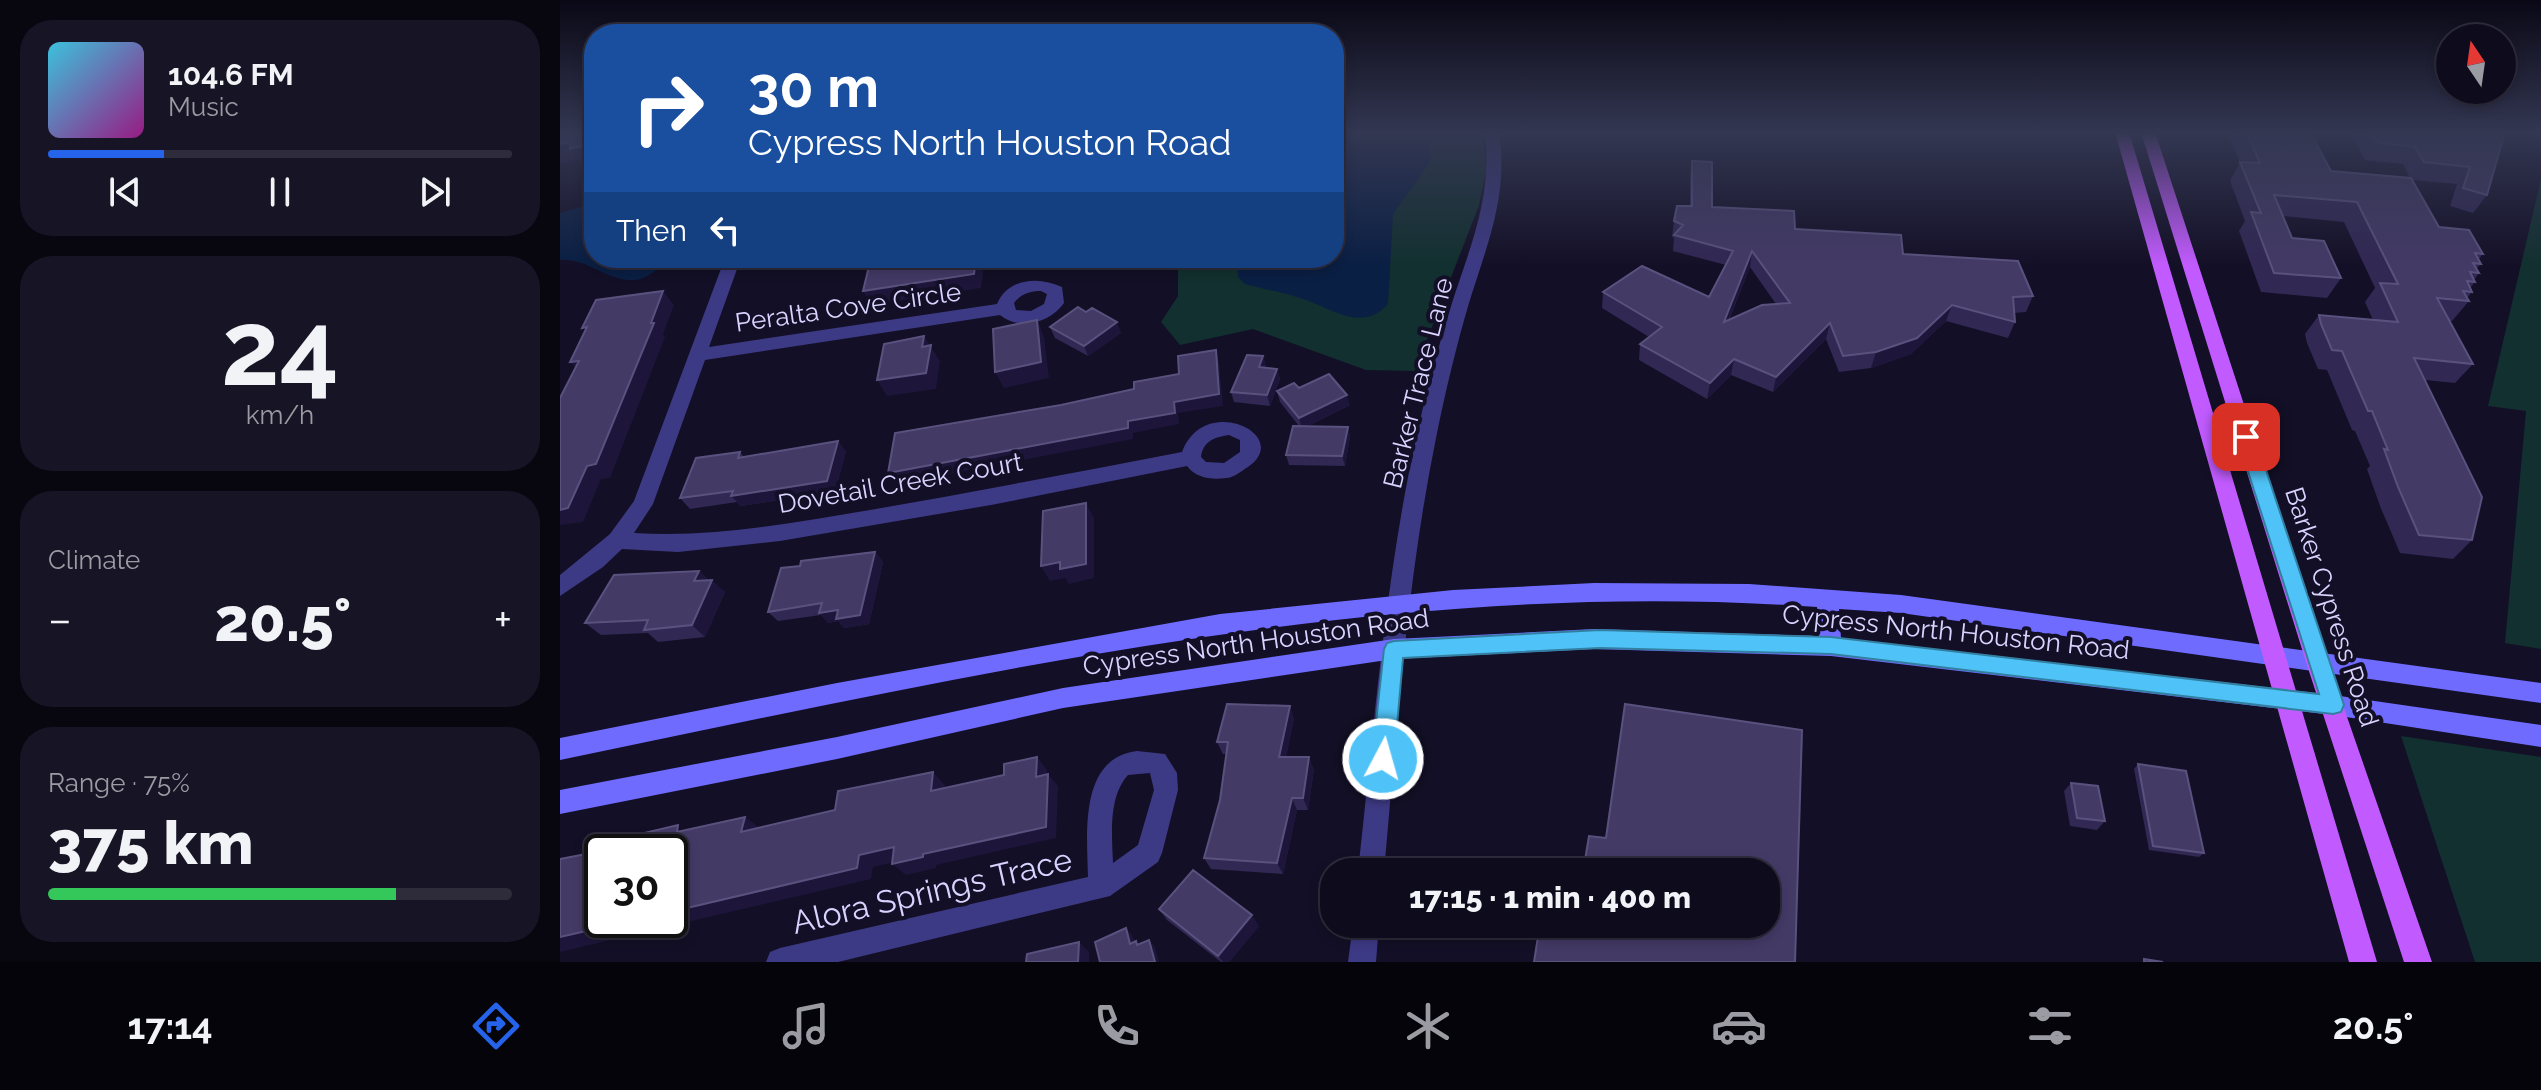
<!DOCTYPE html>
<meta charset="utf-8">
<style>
:root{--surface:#0e0b1c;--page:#171425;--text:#f1f3f6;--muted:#9b9ba3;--line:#2e2b3b;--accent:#2563eb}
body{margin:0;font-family:Raleway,sans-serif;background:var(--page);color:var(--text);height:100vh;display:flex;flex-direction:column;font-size:30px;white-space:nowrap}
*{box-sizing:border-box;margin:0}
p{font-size:26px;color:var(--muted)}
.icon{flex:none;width:44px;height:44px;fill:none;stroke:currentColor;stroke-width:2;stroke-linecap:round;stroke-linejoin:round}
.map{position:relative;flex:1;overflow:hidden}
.side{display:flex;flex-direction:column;gap:20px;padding:20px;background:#08060f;width:560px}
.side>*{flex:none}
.top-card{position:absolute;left:24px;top:24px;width:760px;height:244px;border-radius:32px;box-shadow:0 4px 12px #0003,0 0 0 2px var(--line);background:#1a4fa0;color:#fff;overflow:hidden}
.needle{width:52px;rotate:347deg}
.controls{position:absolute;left:1876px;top:24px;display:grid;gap:16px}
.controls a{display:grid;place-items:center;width:80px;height:80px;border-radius:50%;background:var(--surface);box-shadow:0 4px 12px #0003,0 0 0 2px var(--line);font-size:40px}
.speed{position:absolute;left:24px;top:834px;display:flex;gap:16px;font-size:40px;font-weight:700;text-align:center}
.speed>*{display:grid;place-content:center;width:104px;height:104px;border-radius:50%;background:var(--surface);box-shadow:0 4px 12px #0003,0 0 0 2px var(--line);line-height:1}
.speed .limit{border:4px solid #111;border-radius:12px;background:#fff;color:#111}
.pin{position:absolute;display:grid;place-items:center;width:68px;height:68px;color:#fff;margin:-34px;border-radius:16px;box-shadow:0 4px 12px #0006}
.me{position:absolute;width:88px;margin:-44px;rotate:6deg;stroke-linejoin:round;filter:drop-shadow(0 0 6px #0008)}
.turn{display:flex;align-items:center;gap:28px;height:168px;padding:0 32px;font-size:36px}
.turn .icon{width:104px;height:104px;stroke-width:2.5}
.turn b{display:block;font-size:56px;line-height:68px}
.then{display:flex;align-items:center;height:76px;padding:0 32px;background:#0003;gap:16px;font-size:30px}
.big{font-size:60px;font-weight:800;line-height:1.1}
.side .widget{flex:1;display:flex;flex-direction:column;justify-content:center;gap:12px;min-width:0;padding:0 28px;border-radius:32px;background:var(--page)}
.side .dial{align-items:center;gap:0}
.dial b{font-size:104px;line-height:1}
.song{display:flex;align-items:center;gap:24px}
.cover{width:96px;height:96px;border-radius:12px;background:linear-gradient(135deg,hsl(190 70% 55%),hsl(310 70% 35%))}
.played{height:8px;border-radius:4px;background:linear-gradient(90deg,var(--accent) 25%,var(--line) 25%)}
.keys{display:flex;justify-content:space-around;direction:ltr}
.heat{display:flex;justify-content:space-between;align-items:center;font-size:44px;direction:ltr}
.charge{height:12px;border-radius:6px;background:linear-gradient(90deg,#34c759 75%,var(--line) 0)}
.trip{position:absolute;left:760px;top:858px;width:460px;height:80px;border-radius:32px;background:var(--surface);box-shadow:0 4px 12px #0003,0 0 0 2px var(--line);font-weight:800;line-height:80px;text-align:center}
.menu{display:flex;height:128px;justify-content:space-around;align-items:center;background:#06040b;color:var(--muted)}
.menu .icon{width:56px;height:56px}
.menu .selected{color:var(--accent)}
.menu b{font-size:36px;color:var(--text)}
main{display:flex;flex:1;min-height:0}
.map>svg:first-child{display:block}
</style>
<main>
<section class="side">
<div class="widget">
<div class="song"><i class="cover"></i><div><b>104.6 FM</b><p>Music</p></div></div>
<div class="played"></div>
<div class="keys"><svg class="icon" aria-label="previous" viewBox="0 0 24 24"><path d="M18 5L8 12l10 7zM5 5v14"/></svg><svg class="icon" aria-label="pause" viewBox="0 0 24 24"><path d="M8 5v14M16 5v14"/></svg><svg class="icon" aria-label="next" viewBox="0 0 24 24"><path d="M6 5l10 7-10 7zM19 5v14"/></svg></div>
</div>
<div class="widget dial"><b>24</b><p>km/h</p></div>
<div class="widget"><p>Climate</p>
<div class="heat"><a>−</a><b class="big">20.5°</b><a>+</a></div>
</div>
<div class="widget"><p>Range · 75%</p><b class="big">375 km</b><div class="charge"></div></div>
</section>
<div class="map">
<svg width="1981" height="962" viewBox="0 0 1981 962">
<rect width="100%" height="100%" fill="#130f26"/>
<path fill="#12302f" d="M774 132H923L926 171 919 205 855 371 806 370 693 329 620 345 601 322 618 296V262L614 258H774Z
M1981 179V649L1945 643 1966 411 1928 406Z
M1841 736 1981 757V962H1915Z"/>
<path fill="#0a1f44" d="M774 132H868L871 161 833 214 828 304C802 334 770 307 740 298 722 292 703 289 685 284L678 277 677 258H774Z
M34 203V258H100C100 265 99 269 92 273 61 296 31 256 0 260V213Z"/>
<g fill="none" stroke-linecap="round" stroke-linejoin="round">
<path fill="#3d3a85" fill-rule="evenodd" d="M925 132H939C949 194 927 245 909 303 896 347 885 393 876 438 847 581 837 727 824 872H798C814 727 825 581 856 438 866 392 878 347 892 303 912 241 932 198 925 132Z
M165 258H181L149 347 437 304C448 278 479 276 502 287L504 303C490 323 460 331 440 315L145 360 93 504 74 533C153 538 232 523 310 510 414 492 518 472 622 452 644 392 734 435 688 467 681 471 674 478 666 478 651 480 636 478 627 466L431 505 220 541 118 552 62 549 43 567 0 596V575L50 534 74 501ZM481 291 487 294 484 304 471 311 456 310 454 303C461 294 469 291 481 291ZM669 435 680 440V452L664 463 646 462 641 457C643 441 655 437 669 435Z
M577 751 605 754 617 773 618 790 602 853 598 862 550 896 278 962H206L210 952 220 948 528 877C527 833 519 758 577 751ZM590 773 594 790 578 845 553 863C552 835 548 797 568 775Z
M793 924H819L816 962H788Z"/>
<path fill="#6f6bff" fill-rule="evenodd" d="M1034 583 1189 584 1341 595 1981 683V703L1341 613 1279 609 1281 638 1773 695 1981 725V747L1773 715 1271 656 1034 649 834 659 503 708 277 759 0 814V790L277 737 503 688 834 639 1034 629 1259 636 1257 607C832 576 413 675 0 760V738L277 683 660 614 893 590Z"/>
<path fill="#c25bff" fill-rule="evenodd" d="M1555 132H1569L1817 962H1789Z
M1581 132H1595L1768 662 1872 962H1844L1746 662Z"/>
</g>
<path fill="#312854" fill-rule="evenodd" d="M1667 132H1750L1771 171 1850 178 1843 164 1805 160 1790 132H1945L1927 195 1913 213 1890 206 1897 184 1852 180 1879 227 1923 254 1918 260 1921 264 1916 269 1919 273 1914 280 1915 282 1910 288 1912 292 1907 298 1909 301 1892 321H1890L1913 364 1895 383 1865 380 1912 540 1893 559 1840 553 1820 506 1807 469 1810 466 1795 431 1792 430 1767 370 1758 369 1747 343 1745 334 1759 315 1813 320 1805 302 1815 288 1784 222 1723 216 1732 238 1781 278 1767 298 1701 292 1679 231 1685 221 1670 181 1680 162Z
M1132 161 1152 207 1343 254 1473 296 1466 312 1454 313 1455 322 1448 338 1386 321 1351 354 1311 368 1279 372 1266 339 1213 392 1171 375 1147 399 1079 360 1080 344 1089 337 1042 308 1043 292 1149 297 1166 265 1113 251 1114 238 1112 237 1114 221 1130 206V177ZM1190 267 1216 304 1169 320Z
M526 312 561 333 528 356 495 338 490 327Z
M703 356 706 368 717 369 720 379 710 406 674 402 671 392Z
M739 388 790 405 748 426 788 427 790 437 785 466 729 465 726 455 739 426 720 402 717 391Z
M286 451 275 492 181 506 177 502 130 509 120 498 180 452 184 457Z
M315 552 323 562 309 624 284 628 278 621 268 623 261 615 218 621 208 612 240 566Z
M139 571 148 580 165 592 145 637 98 642 88 633 41 635 25 623Z
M734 718 726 757 754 769 748 810H737L723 874 651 869 644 858 660 800 667 754H663L657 742Z
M1578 764 1644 853 1639 857 1589 850 1574 769Z
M1511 783 1545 821 1537 830 1510 826 1504 791Z
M599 909 699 926 669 962H661L607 920Z"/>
<path fill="#1d163a" d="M10 142 34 143V162L23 164 18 159 0 163V144Z
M1192 251 1190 267 1161 338 1164 322Z
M416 258H420L424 265 421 288 312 305 303 291Z
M103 291 114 305 103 334 105 337 50 478 41 479 23 522 0 525V510L91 323Z
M1392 305 1386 321 1351 354 1311 368 1316 352Z
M477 320 484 336 489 378 444 388 435 372Z
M557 322 561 333 528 356 524 346Z
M1270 323 1266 339 1213 392 1216 377Z
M364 336 380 361 376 389 327 396 317 380 362 347Z
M656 350 659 362 663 406 618 413 619 424 573 433V439L336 484 328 473 568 421 614 402Z
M703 356 706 367 702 378 699 367Z
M1174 359 1171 375 1147 399 1150 383Z
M19 361 23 376 10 362Z
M717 369 720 379 710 406 707 395Z
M787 395 790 405 742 429 739 418Z
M788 427 790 437 785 466 782 456Z
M278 441 286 451 275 492 181 506 171 496Z
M526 503 534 518V578L509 584 505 578 490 581 481 566Z
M315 552 323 562 309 624 284 628 278 621 268 623 259 613 278 610Z
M139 571 151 583 152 580 165 592 145 637 132 625 134 581Z
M730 706 734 718 724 769 719 757Z
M477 757 487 770 486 789 476 777Z
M749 757 754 769 748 810 743 798Z
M373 772 385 785 383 803 371 791Z
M488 774 498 786 496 838 376 865V868L346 875 332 864 363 854Z
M732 798 737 810 723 874 717 863Z
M185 817 201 829 181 832Z
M334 847 348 859 313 867 311 879 0 952V937L74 920H110V912L299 855Z
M31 853 42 859 28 861Z
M692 915 699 926 669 962H663L658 956Z
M566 928 572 935 577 951 570 944Z
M589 940 595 947 599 962H595Z
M519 942 529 952V962H518Z"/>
<path fill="#433a66" stroke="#5a527e" stroke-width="2" fill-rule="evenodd" d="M0 132H34V143L10 149V142L0 144Z
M1686 132H1750L1771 171 1851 178 1879 227 1909 230 1923 254 1915 253 1921 264 1913 263 1919 273 1910 272 1915 282 1907 281 1912 292 1903 291 1909 301 1877 298 1913 364 1854 358 1922 497 1912 540 1859 535 1838 487 1824 449 1828 450 1812 411H1808L1782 351 1772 350 1761 324 1759 315 1838 322 1820 283 1838 284 1797 202 1714 195 1732 238 1764 241 1781 278 1714 273 1691 212 1701 213 1680 162 1700 163Z
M1811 132H1945L1927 195 1903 188 1910 167 1864 162 1855 147 1817 142Z
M1132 161 1152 162V207L1234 211 1235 229 1341 235 1343 254 1458 261 1473 296 1453 297 1455 322 1392 305 1357 338 1316 352 1283 356 1270 323 1216 377 1174 359 1150 383 1080 344 1102 327 1043 292 1082 266 1149 297 1173 251 1114 235 1123 225 1114 221 1117 206H1132ZM1192 251 1230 303 1202 305 1164 322Z
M311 258H416L414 274 303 291Z
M103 291 91 323H94L36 464 27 466 8 508 0 510V398L19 361 10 362 27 327 22 328 36 300Z
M518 307 526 312 532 308 557 322 524 346 490 327Z
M477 320 481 362 435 372 433 329Z
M364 336 362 347 371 345 366 373 317 380 324 344Z
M656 350 659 394 614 402 615 413 568 421V428L328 473 335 433 501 405 574 389V382L619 374 618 356Z
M687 355 703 356 699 367 717 369 707 395 671 392Z
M769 374 787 395 739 418 717 391 734 383 739 388Z
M733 426 788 427 782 456 726 455Z
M278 441 267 481 171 496 173 491 120 498 136 458 180 452 178 458Z
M526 503V564L500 569V562L481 566 483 511Z
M315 552 300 615 276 619 278 610 259 613 262 603 208 612 221 568 240 566 241 561Z
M139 571 134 581 152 580 132 625 84 630 88 620 25 623 54 575Z
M667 704 730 706 719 757H749L743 798H732L717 863 644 858 660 800 668 742H657Z
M1065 704 1242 730 1235 962H974L980 924H1206V872H1023L1029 836 1046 838Z
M477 757 476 777 488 774 486 827 363 854V857L332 864 334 847 299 855 297 868 110 912V852H63L64 847 80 844 84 833 118 825 117 832 185 817 181 832 275 810 278 791 373 772 371 791 444 775V764Z
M1578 764 1626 771 1644 853 1593 846Z
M1511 783 1538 786 1545 821 1517 818Z
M31 853 28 861 42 858V920H74L0 937V859Z
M633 870 692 915 658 956 599 909Z
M566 928 570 944 576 941 577 945 589 940 595 962H540L535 942Z
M519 942 518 962H466L467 954Z
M1584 959 1603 962H1584Z"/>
<linearGradient id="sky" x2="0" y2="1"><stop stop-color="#0a0815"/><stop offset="0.5" stop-color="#333752"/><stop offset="1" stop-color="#333752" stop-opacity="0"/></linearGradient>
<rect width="1981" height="266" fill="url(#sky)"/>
<path fill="#4fc3f7" stroke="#337fa1" stroke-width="2" d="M1686 431 1695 437 1784 705 1781 712 1773 714 1271 654 1040 648 843 658 834 759 831 766 823 769 815 766 812 759 824 649 827 643 834 641 1040 630 1271 637 1759 694 1677 437Z"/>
<g text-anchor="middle" stroke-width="8" stroke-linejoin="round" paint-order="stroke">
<g font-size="26" fill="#d9d4ff" stroke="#130f26">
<text transform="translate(288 307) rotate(-8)" y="9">Peralta Cove Circle</text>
<text transform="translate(858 383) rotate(-76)" y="9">Barker Trace Lane</text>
<text transform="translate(340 483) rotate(-10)" y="9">Dovetail Creek Court</text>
<text transform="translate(1772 607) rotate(72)" y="9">Barker Cypress Road</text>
<text transform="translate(1396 632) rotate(6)" y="9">Cypress North Houston Road</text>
<text transform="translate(696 642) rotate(-8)" y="9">Cypress North Houston Road</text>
</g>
<g font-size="32" fill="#d9d4ff" stroke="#130f26">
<text transform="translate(372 891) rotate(-13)" y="11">Alora Springs Trace</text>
</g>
</g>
</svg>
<div class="controls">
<a><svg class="needle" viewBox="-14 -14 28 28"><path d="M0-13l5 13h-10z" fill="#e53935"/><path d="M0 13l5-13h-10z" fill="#9b9ba3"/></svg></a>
</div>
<div class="speed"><div class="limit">30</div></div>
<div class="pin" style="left:1686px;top:437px;background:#d93025"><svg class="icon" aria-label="arrive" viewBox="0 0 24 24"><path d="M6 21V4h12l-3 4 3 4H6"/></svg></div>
<svg class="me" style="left:823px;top:759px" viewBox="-20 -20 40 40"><circle r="17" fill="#4fc3f7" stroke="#fff" stroke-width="3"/><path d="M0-11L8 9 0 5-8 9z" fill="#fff"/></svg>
<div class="trip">17:15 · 1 min · 400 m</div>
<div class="top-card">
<div class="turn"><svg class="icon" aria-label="right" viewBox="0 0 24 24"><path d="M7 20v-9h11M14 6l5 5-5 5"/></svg><div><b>30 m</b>Cypress North Houston Road</div></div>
<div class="then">Then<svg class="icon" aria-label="left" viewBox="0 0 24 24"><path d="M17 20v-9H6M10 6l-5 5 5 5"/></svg></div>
</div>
</div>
</main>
<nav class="menu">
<b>17:14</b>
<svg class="icon selected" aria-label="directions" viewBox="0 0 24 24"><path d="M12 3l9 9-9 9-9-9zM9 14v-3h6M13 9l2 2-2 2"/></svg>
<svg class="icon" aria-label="music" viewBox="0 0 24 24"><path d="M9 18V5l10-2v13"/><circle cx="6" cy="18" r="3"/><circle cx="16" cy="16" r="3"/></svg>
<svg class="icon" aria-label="phone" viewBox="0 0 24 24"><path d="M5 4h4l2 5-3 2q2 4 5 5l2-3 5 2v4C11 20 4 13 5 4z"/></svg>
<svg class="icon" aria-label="climate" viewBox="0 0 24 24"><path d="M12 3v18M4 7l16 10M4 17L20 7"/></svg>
<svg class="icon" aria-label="car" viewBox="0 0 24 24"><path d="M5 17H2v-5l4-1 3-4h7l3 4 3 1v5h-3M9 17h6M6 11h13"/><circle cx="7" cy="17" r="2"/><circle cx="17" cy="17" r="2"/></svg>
<svg class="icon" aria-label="filters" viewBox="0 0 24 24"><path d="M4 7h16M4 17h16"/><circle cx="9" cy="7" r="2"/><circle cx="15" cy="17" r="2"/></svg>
<b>20.5°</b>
</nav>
